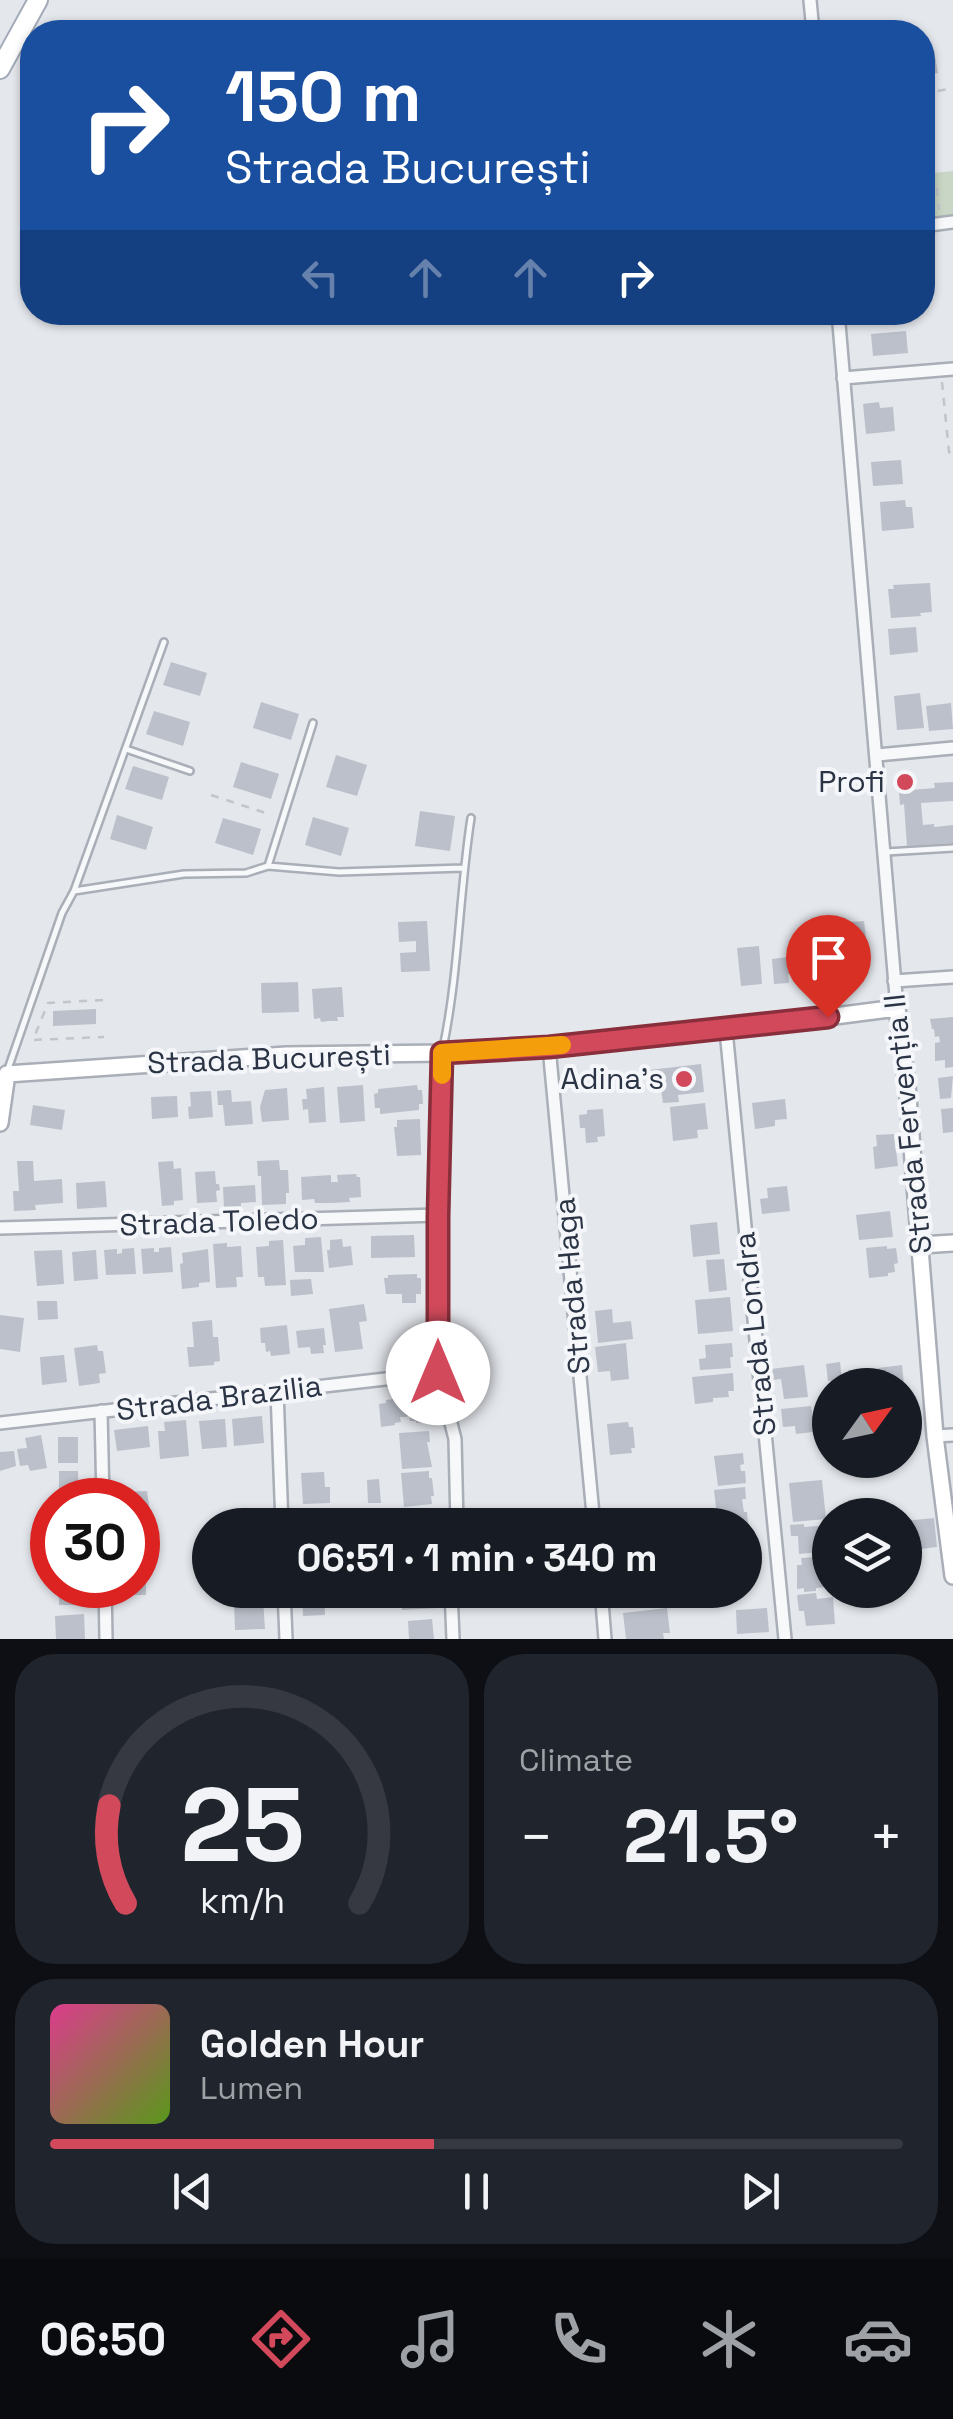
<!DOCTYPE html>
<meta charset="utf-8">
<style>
:root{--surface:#171b24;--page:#20242c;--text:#f1f3f6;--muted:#9ea1a6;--line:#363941;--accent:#d1495b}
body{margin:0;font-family:"Space Grotesk",sans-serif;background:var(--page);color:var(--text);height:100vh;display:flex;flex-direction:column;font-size:38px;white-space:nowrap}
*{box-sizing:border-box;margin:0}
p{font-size:32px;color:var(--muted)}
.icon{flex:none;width:55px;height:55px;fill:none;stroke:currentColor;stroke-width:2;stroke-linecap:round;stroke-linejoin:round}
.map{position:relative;height:1639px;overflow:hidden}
.panel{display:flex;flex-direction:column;gap:15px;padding:15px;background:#0d0f14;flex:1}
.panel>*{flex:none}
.banner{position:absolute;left:20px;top:20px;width:915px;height:305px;border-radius:40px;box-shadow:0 2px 8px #0004;background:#1a4fa0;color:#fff;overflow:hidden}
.needle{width:65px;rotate:57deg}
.fabs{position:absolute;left:812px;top:1368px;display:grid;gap:20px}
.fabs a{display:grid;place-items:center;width:110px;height:110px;border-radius:50%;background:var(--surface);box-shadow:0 2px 8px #0004;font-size:50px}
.speed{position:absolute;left:30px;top:1478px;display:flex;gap:20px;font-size:50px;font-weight:700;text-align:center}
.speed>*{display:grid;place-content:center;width:130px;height:130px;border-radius:50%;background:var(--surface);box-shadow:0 2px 8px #0004;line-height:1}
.speed .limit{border:15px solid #d22;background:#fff;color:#111}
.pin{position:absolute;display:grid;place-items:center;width:85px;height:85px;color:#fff;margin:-102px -42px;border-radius:50% 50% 50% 0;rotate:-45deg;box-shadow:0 0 10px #0007}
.pin .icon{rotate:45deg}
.me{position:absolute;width:110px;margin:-55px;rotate:0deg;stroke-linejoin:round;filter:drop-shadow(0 0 8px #0008)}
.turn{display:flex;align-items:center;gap:35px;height:210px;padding:0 40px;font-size:45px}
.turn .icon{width:130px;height:130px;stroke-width:2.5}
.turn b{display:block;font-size:70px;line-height:85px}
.lanes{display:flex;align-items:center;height:95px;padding:0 40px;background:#0003;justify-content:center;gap:50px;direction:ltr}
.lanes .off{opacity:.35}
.big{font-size:75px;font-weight:700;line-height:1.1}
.panel .card{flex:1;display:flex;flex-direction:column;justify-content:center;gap:15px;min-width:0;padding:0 35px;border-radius:40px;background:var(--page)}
.panel .dial{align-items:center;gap:0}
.dial svg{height:260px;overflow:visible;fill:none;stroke:var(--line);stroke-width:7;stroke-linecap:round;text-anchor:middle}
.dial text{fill:var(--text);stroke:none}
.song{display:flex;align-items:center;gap:30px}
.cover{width:120px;height:120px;border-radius:15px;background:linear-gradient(135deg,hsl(330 70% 55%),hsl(90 70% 35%))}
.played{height:10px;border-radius:5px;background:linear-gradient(90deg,var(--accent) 45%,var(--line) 45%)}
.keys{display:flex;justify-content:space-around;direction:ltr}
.heat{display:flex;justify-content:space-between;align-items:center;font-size:55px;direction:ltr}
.panel .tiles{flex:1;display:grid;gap:15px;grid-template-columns:1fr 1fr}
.card:last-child{grid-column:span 2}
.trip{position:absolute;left:192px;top:1508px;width:570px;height:100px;border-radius:50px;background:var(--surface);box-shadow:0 2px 8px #0004;font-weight:700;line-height:100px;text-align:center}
.dock{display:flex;height:160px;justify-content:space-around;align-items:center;background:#090b0e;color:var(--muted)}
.dock .icon{width:70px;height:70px}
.dock .on{color:var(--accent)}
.dock b{font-size:45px;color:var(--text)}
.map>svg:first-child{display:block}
</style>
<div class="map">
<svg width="953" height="1639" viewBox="0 0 953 1639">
<rect width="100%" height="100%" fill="#e4e7ec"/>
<path fill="#c9d6c5" d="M953 171V216L923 219V174Z"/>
<path fill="#bbc0ca" d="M934 51 938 73 922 75V53Z
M906 331 908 353 873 356 871 334Z
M879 402 880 408 893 407 895 431 866 434 863 404Z
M901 460 903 484 873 486 871 462Z
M905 500 906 507H912L914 528 882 531 880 502Z
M930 583 932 612 920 613 921 616 891 618 888 589H894L893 585Z
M916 627 918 652 890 655 888 629Z
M171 662 207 673 200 696 163 685Z
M920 693 924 728 897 730 894 696Z
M261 702 299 714 291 740 253 728Z
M951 703 953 729 929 731 926 706Z
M154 711 190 722 183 746 146 734Z
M336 755 367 765 357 796 326 787Z
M241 762 279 774 271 799 233 787Z
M133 766 169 777 162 800 125 789Z
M953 782V801L921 803 923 825 934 824V827L953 825V843L907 846 904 804 900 805 899 791 935 788 934 783Z
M420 811 455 816 450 851 415 846Z
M117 815 153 827 146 850 110 839Z
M313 817 349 828 341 856 305 845Z
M223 818 261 829 253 855 215 843Z
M427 921 430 971 401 972 400 953 416 952V941L399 942 398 922Z
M864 921 867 946 850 947 851 953 835 954V960L819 961 820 966 804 967V973L788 974 789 983 774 984 772 959 788 957 787 949 803 947V942L818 941V936L834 934V928L850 927V922Z
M759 946 762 984 741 986 737 948Z
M298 982 299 1012 262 1013 261 983Z
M342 987 344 1017H337L338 1021H329L321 1022 320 1018 314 1019 312 989Z
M96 1009V1024L53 1026V1011Z
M953 1017V1067L945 1068V1060L935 1061V1043L940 1042 939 1036 935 1037 934 1029H932L930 1019Z
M701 1064 704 1092 678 1095 679 1102 663 1103 661 1089 651 1090 649 1070Z
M953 1076 951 1098 940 1099 938 1078Z
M363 1085 365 1121 340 1123 337 1087Z
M417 1085 418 1090H422L423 1104H419V1110L380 1114V1108H375L374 1094 378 1093V1089Z
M324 1087 326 1122 309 1123 308 1109 303 1110 302 1099H307L306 1089Z
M287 1088 289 1120 262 1122 260 1107 265 1090Z
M231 1090 232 1102 251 1101 253 1124 225 1126 223 1105H218L217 1091Z
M211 1091 213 1117 189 1119 188 1107 191 1106 190 1092Z
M177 1096 178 1117 152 1119 151 1097Z
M785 1099 787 1119 775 1120V1126L755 1129 752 1103Z
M705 1103 708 1129 697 1130 698 1138 673 1141 670 1107Z
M33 1105 65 1110 62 1130 30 1125Z
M953 1108V1132L943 1133 941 1109Z
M603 1109 605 1136 597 1137 598 1142 586 1143 585 1128H580L579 1115 587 1114V1110Z
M420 1119 421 1155 397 1156 394 1127H397V1120Z
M894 1134 898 1166 875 1169 873 1147 877 1146 876 1135Z
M279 1160 280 1170H288L289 1193H286V1204L262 1205 261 1176H258L257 1161Z
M17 1161H33L34 1181 62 1179 63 1203 35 1205 36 1210 14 1211 13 1191H19Z
M173 1161 174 1169 181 1168 183 1200 174 1201V1205L162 1206 158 1162Z
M215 1171 216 1184H219L220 1190 216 1191 217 1202 197 1203 195 1172Z
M356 1174 357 1177H360L361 1197 349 1198 350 1202 332 1203H315L314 1199 302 1200 301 1177 331 1175V1182H338L337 1175Z
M105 1181 107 1207 77 1209 76 1183Z
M255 1185 256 1202 241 1203V1208H224L223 1187Z
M787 1186 790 1211 762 1214 760 1199 768 1198 767 1188Z
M890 1211 893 1237 859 1240 856 1215Z
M717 1222 720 1254 693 1257 690 1225Z
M414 1235 415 1257 371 1258V1236Z
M321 1237 324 1272H295L293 1246 305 1245V1238Z
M342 1239 343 1247 351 1246 353 1265 329 1268 327 1250H330V1240Z
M283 1240 286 1285 265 1286 264 1277H258L256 1247 269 1246V1241Z
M227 1243V1247L241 1246 243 1277H236L237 1287 216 1288 213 1244Z
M887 1246V1249L896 1248 898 1263 894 1264 895 1272 888 1273V1276L869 1278 866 1248Z
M171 1247 173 1272 143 1274 141 1249 154 1248V1252H159V1248Z
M134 1248 136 1274 106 1275 104 1250 117 1249V1254L122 1253V1249Z
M208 1249 210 1282 199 1283V1287L182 1289 180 1264 183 1263 182 1253Z
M62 1250 64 1284 37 1286 34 1251Z
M96 1250 98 1279 74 1281 72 1252Z
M724 1259 727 1290 709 1292 706 1260Z
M417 1274V1278H421V1294H416V1303H402V1294H386L384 1278H388V1275Z
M311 1279 313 1294 291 1296 290 1280Z
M730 1297 733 1331 698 1334 695 1300Z
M37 1301H57L58 1319 38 1320Z
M364 1304 367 1321 359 1322 363 1349 335 1352 329 1309Z
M612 1309 613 1323 631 1321 633 1339 598 1343 595 1311Z
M0 1315 24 1318 20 1352 0 1349Z
M212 1320 213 1337H218L220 1361 214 1362V1365L189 1367 187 1347H194L192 1322Z
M287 1325 290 1354 271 1356 270 1351 266 1352 265 1343H261L260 1328Z
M324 1328 326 1345H323L324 1353 311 1354 310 1347 298 1348 296 1331Z
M626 1343 629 1379 611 1381 610 1371 598 1372 595 1347Z
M732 1343 733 1357H730L731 1368 700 1370 699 1359 706 1358 705 1345Z
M97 1345 98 1351H103L106 1373 99 1374 100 1383 79 1386 74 1348Z
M64 1355 67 1382 42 1385 40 1357Z
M840 1362 842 1380 828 1381 826 1364Z
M804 1365 808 1397 784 1399 781 1379 772 1380 771 1369Z
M902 1365 904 1385H879L878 1368Z
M733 1373 734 1391H728L729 1397 713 1398V1402L695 1404 692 1377Z
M419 1396 420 1400 427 1399 429 1422 416 1423V1421H410L409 1416 405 1417H400L401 1422 395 1423V1425L381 1427 379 1404 386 1403V1400L399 1398 400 1403 407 1402 406 1398Z
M811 1406 813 1417 819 1416 821 1431 796 1434 795 1426 783 1427 781 1409Z
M262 1416 264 1443 234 1446 232 1419Z
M225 1419 227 1447 202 1449 199 1421Z
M186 1420 189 1456 160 1459 158 1431H165L164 1422Z
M628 1422 629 1427H633L635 1448H631L632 1453 610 1455 607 1424Z
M148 1426 150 1447 117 1451 114 1430Z
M429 1431 430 1442H427L432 1467 402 1469 399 1433Z
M41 1435 47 1468 30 1471 28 1465 20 1466 17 1449 27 1448 25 1438Z
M58 1437H78V1463H58Z
M14 1451 16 1466 0 1471V1452Z
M743 1453 744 1464 740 1465 741 1471H745L746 1483 718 1486 714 1456Z
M59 1471H78L79 1496H59Z
M429 1471V1478H432L434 1496H431L432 1504 404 1507 401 1473Z
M324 1472 325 1487H330V1503L303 1504 301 1473Z
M379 1479 381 1503H368L367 1480Z
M822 1480 826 1519 793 1522 789 1483Z
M745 1487 746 1499H742L743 1506 744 1512H747L752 1561H745V1524L718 1525 714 1490Z
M147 1491 151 1519 138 1520V1500H123V1492Z
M354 1508 355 1525H299L298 1511Z
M934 1518 937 1547 905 1551V1521Z
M804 1524V1527L830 1525V1551L799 1554 798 1536H791L790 1525Z
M138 1527H145V1548H151L152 1562H138Z
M816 1557 820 1575 826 1574 827 1587 816 1588V1591L804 1592V1588L797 1589V1565H802L801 1558Z
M138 1568H146V1595H125L124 1585H138Z
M53 1585H83V1605H59V1590H53Z
M302 1590H324L325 1615 303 1616Z
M401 1590H435L437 1608 402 1610Z
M816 1593 817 1599 833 1597 835 1624 806 1626 804 1611H799L797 1595Z
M263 1599 265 1629 235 1630 234 1600Z
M667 1608 670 1633H663L664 1639H626L623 1613Z
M767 1608 769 1632 737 1634 736 1610Z
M84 1614 85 1639H56L55 1616Z
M432 1619 434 1639H409L408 1621Z"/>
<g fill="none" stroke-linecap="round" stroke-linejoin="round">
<defs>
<path id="lane" d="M126 749 190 771
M886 852 953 848
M268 866 339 872 463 868
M74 891 164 642
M443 1048C459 972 459 895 471 818
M8 1069 62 913 74 891 184 874 246 873 268 866 313 723"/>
<path id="street" d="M810 0 813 32
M922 226 953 222
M838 312 897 1008
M843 378 953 369
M877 755 953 748
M894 981 953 977
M726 1030 785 1639
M549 1047 594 1525
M443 1053 438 1215V1373L455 1439 457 1525
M0 1228 438 1215
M277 1391 282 1525
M101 1411 103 1500
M0 1423 438 1373
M935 1436 953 1435
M105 1585 106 1639
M284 1590 286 1639
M451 1590 453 1639
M601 1590 605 1639"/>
<path id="secondary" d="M0 1123 7 1074 286 1055 443 1053 549 1047 726 1030 897 1008 907 1085 935 1436 953 1576
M921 1245 953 1243"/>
<path id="primary" d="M0 69 38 0"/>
</defs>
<use href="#lane" stroke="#a9aeb7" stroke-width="10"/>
<use href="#street" stroke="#a9aeb7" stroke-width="16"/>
<use href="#secondary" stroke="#a9aeb7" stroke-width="20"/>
<use href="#primary" stroke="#a3abb8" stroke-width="22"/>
<path stroke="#c2c5cb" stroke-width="2.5" stroke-dasharray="8 8" stroke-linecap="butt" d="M922 94 953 88
M922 188 937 187 939 210
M942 382 949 452 953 456
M211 795 272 815
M103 1000 48 1003 33 1040 104 1037"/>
<use href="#lane" stroke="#f7f8fa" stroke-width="5"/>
<use href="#street" stroke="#f7f8fa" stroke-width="11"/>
<use href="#secondary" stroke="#fff" stroke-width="15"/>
<use href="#primary" stroke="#fff" stroke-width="18"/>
</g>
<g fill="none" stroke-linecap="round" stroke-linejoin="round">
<defs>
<path id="route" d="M438 1373V1216L442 1053 549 1047 828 1017"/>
</defs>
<use href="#route" stroke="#882f3b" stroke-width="25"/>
<use href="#route" stroke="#d1495b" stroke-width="18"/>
<path stroke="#f59e0b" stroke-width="18" d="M442 1075V1053L562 1045"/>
</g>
<g fill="#d1495b" stroke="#f4f6f9" stroke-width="4">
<circle cx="905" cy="782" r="10"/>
<circle cx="684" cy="1079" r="10"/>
</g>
<g text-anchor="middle" stroke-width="8" stroke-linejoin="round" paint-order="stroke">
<g font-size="30" fill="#2b3445" stroke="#f4f6f9" text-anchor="end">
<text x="885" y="792">Profi</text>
<text x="664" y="1089">Adina's</text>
</g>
<g font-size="30" fill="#2b3445" stroke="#f4f6f9">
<text transform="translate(269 1059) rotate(-2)" y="10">Strada București</text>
<text transform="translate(908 1124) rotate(-96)" y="10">Strada Fervenția II</text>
<text transform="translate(219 1222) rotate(-2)" y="10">Strada Toledo</text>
<text transform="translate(572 1286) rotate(-95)" y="10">Strada Haga</text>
<text transform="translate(755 1334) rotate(-96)" y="10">Strada Londra</text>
<text transform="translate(219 1398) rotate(-7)" y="10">Strada Brazilia</text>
</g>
</g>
</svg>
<div class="fabs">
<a><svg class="needle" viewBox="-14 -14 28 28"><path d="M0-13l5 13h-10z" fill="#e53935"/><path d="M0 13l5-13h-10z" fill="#9ea1a6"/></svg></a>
<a><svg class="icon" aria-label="layers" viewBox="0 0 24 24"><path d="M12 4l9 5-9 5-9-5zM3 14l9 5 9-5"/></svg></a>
</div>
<div class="speed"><div class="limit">30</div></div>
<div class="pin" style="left:828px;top:1017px;background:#d93025"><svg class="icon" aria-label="arrive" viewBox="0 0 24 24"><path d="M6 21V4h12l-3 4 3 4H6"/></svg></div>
<svg class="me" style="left:438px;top:1373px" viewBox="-20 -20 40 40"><circle r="19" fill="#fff"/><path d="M0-13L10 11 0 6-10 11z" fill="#d1495b"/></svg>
<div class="trip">06:51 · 1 min · 340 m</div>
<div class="banner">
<div class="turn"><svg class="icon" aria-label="right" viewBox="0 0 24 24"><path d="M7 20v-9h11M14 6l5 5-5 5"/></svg><div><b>150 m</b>Strada București</div></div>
<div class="lanes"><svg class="icon off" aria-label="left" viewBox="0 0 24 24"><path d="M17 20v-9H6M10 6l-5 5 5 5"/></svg><svg class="icon off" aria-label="ahead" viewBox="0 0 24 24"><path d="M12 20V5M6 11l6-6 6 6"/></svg><svg class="icon off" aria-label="ahead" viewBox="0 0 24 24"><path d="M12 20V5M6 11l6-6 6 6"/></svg><svg class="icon" aria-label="right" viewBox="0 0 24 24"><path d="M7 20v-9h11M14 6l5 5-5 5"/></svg></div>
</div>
</div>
<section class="panel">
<div class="tiles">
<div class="card dial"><svg viewBox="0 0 100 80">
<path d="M14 69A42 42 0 1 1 86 69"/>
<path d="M14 69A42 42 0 0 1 9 39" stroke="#d1495b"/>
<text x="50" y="56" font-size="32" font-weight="700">25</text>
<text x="50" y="72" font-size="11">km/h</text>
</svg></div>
<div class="card"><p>Climate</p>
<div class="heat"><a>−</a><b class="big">21.5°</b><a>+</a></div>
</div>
<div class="card">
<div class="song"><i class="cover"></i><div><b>Golden Hour</b><p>Lumen</p></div></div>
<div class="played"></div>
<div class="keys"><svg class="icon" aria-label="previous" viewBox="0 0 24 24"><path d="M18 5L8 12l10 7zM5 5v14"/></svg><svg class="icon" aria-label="pause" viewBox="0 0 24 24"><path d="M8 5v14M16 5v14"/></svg><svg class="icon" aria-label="next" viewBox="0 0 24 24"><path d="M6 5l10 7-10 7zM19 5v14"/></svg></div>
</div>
</div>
</section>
<nav class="dock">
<b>06:50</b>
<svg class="icon on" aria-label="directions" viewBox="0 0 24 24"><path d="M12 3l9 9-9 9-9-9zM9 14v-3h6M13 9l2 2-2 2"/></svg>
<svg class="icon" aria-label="music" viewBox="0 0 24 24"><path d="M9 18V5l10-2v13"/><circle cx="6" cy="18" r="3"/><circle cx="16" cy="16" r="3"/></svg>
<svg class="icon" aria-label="phone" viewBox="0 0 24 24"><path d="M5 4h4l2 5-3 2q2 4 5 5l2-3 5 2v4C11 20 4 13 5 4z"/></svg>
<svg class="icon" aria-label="climate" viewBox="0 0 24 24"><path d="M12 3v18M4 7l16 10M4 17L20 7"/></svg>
<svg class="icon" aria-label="car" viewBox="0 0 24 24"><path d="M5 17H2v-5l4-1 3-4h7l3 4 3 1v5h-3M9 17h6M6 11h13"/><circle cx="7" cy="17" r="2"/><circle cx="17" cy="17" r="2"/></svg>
</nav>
